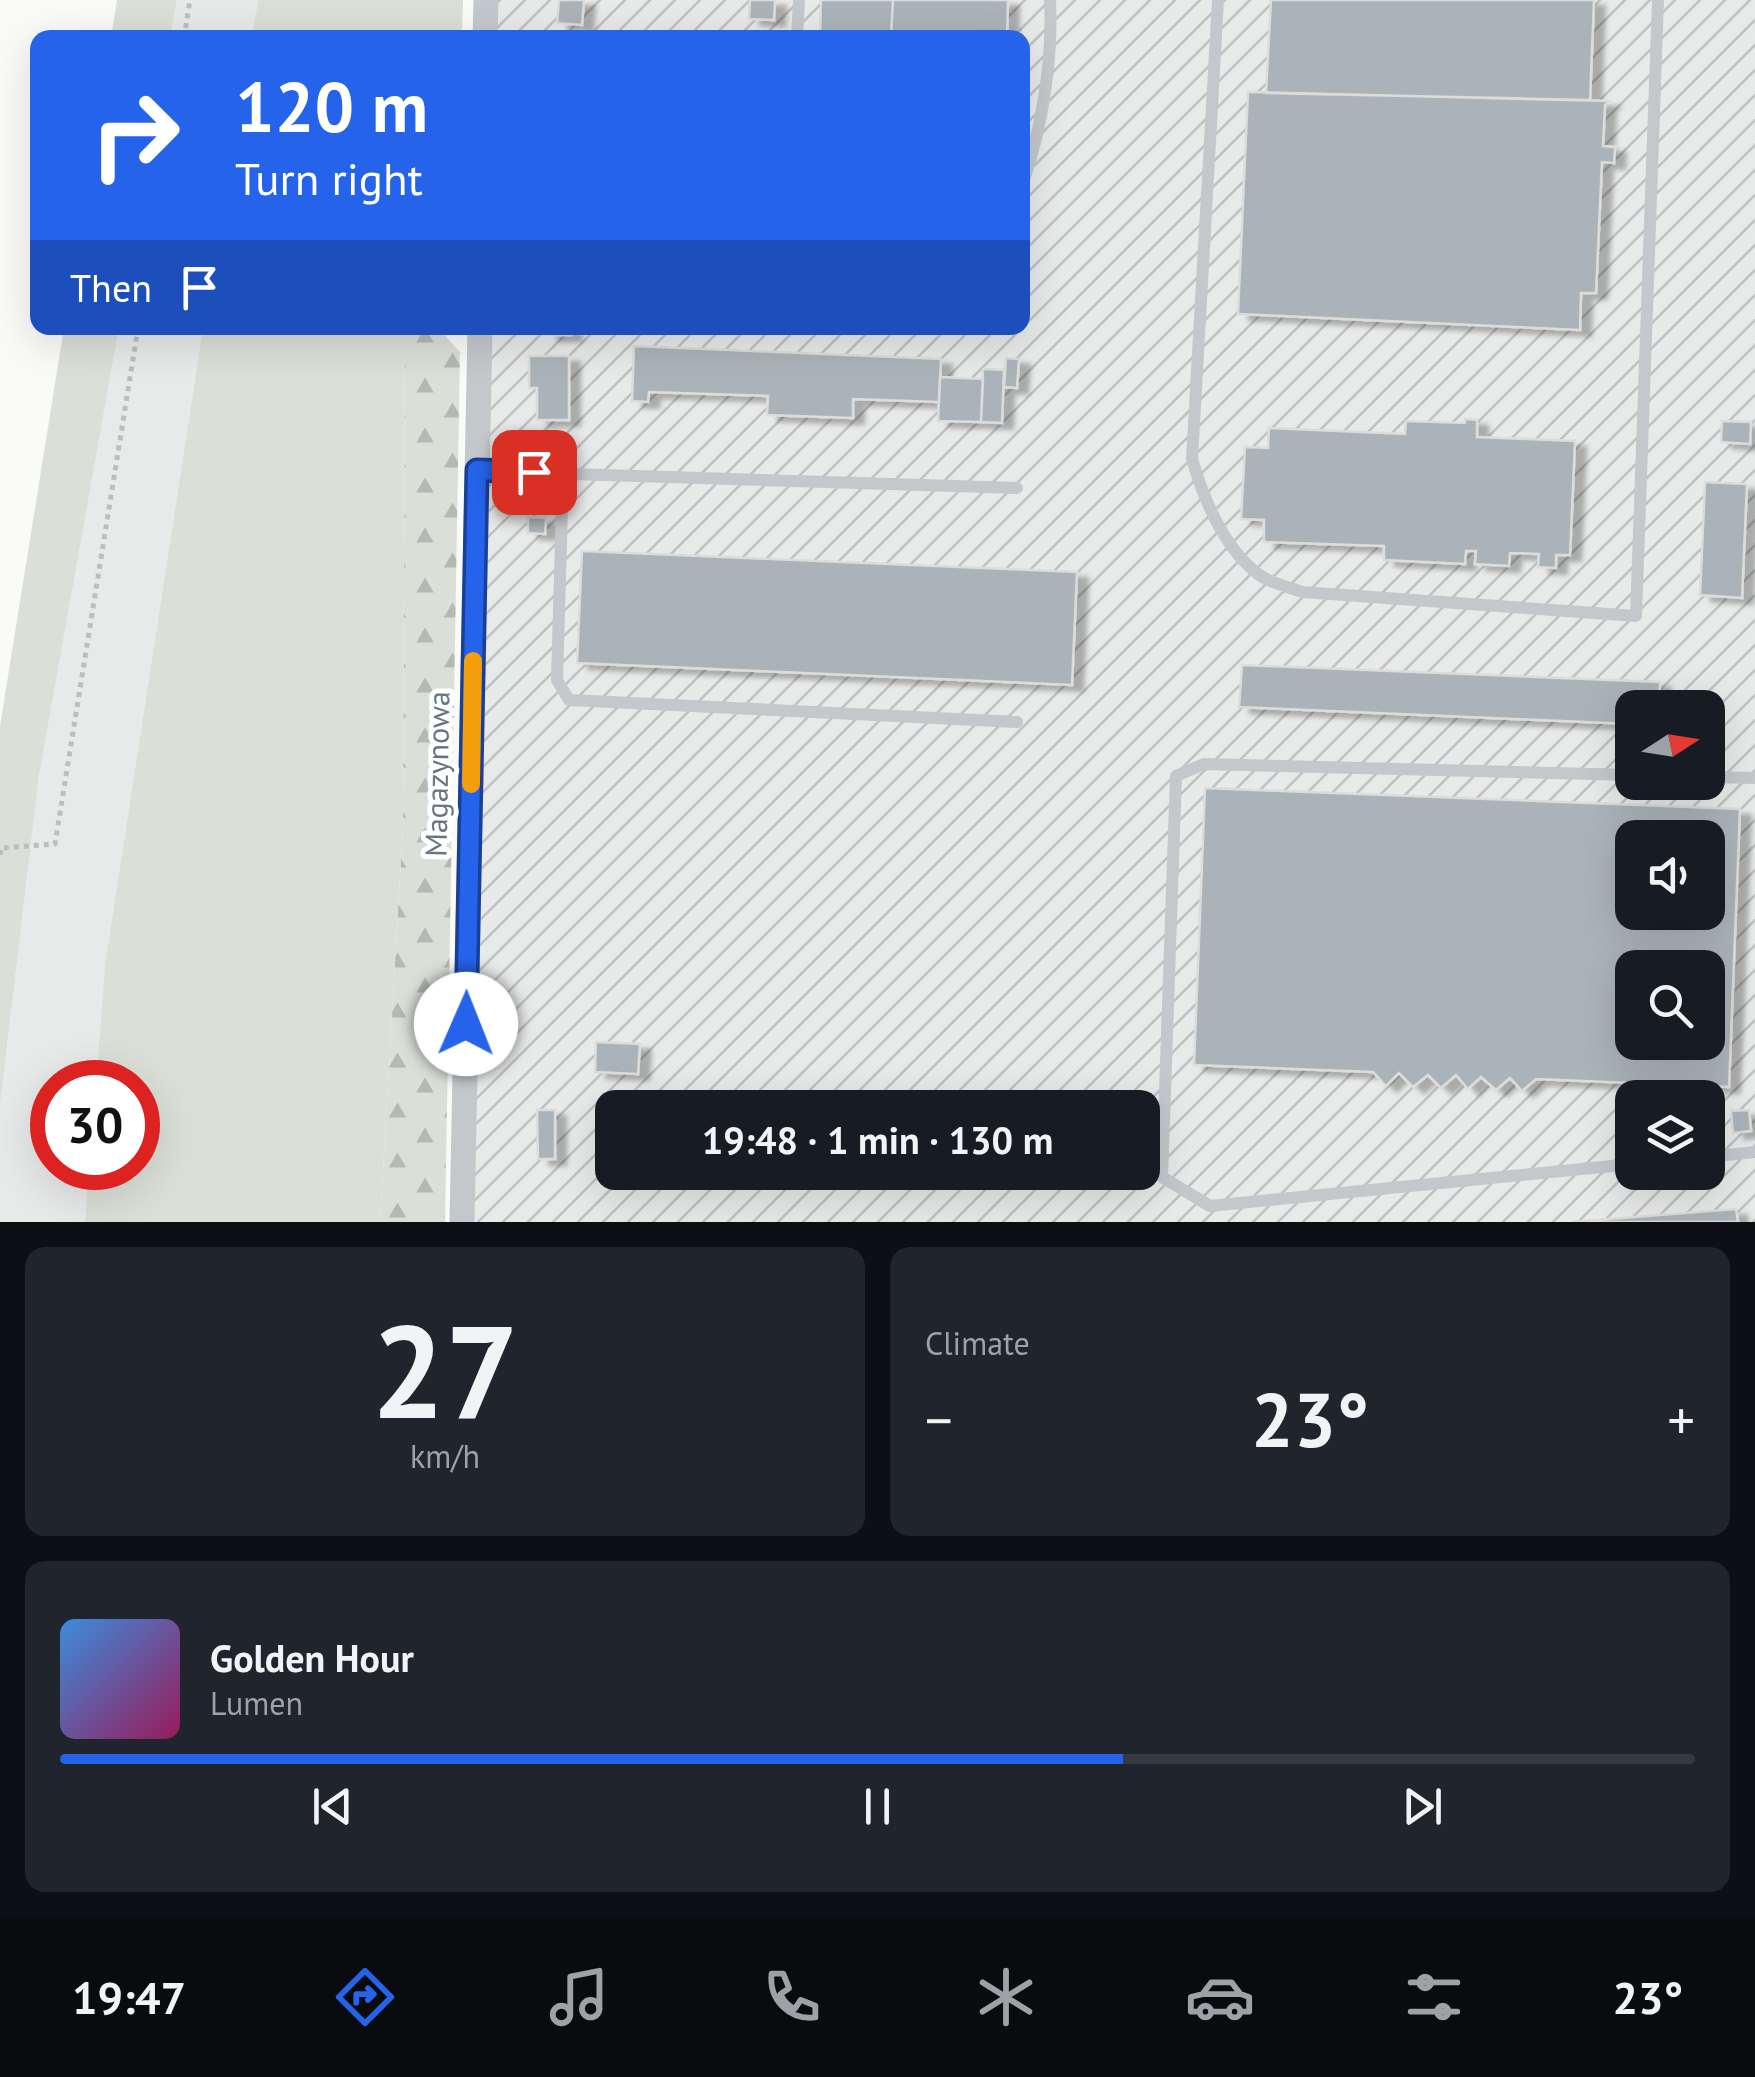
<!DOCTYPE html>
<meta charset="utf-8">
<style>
:root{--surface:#171b24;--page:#20242c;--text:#f1f3f6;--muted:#9ea1a6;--line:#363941;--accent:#2563eb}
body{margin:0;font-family:"PT Sans",sans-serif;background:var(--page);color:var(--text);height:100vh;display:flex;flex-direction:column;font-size:38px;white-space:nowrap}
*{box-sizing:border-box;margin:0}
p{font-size:32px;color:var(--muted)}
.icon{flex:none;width:55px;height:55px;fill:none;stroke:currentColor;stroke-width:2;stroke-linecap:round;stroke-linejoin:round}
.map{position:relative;height:1222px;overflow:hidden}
.panel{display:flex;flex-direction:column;gap:25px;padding:25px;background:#0d0f14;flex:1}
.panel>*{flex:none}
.guide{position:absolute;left:30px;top:30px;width:1000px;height:305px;border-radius:20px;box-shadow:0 10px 40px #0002;background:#2563eb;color:#fff;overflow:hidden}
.needle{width:65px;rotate:78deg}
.tools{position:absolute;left:1615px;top:690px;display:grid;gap:20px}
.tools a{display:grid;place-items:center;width:110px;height:110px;border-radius:20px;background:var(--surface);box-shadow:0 10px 40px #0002;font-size:50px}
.speed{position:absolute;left:30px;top:1060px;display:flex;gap:20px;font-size:50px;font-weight:700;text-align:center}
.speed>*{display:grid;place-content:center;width:130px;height:130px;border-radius:50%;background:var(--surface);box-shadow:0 10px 40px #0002;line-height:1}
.speed .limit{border:15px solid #d22;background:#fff;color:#111}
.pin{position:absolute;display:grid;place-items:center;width:85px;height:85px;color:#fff;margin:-42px;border-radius:20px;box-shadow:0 5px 15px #0006}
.me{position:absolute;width:110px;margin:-55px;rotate:1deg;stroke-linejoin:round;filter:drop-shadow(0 0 8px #0008)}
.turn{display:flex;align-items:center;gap:35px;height:210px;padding:0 40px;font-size:45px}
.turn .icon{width:130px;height:130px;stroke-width:2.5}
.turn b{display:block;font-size:70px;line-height:85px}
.then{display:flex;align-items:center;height:95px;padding:0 40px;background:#0003;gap:20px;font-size:38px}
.big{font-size:75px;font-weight:700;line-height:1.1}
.panel .card{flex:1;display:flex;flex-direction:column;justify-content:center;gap:15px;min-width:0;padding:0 35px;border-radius:20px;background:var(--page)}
.panel .dial{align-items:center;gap:0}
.dial b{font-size:130px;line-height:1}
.song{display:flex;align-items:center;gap:30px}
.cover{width:120px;height:120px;border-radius:15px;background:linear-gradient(135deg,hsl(210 70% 55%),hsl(330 70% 35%))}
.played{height:10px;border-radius:5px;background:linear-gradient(90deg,var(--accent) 65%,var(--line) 65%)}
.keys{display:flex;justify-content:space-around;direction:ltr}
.heat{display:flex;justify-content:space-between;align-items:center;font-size:55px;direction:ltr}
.panel .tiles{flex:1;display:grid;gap:25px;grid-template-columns:1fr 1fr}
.card:last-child{grid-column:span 2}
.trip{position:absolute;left:595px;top:1090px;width:565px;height:100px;border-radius:20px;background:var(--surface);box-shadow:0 10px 40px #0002;font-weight:700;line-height:100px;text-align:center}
.dock{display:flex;height:160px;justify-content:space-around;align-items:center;background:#090b0e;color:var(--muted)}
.dock .icon{width:70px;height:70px}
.dock .selected{color:var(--accent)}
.dock b{font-size:45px;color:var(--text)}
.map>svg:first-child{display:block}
</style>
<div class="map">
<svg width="1755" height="1222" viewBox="0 0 1755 1222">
<defs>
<pattern id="industrial-furrows" width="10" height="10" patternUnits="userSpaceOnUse" patternTransform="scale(2.5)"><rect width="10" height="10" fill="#e8e9e9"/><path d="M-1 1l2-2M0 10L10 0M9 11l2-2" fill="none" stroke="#c0c1c2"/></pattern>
<pattern id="forest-firs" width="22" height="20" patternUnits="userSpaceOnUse" patternTransform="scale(2.5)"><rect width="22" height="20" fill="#dadfd7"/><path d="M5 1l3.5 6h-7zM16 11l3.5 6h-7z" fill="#b4b9b4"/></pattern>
<filter id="shadow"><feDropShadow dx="11" dy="6" stdDeviation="2.5" flood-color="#0004"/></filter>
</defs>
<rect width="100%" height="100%" fill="#fafaf8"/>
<path fill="#e8e9e9" d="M177 0H258L252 37 170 38Z
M119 328H203L105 964 96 1082H52V1168H89L85 1222H0V1106L39 776Z"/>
<path fill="url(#industrial-furrows)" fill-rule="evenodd" d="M498 0H1755V1222H474L492 328H1022V38L497 37ZM1632 708H1708V782H1632ZM1632 838H1708V912H1632ZM1632 968H1708V1042H1632ZM1632 1098H1708V1172H1632ZM612 1108H1142V1172H612Z"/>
<path fill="#dadfd7" d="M117 0H177L170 37H111Z
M258 0H463L462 37H252Z
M64 328H119L39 776 0 1106V726Z
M203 328H405L403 826 380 1222H85L89 1168H138V1082H96L105 964Z"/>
<path fill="url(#forest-firs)" d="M405 328H438L460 352 445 1222H380L403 826Z"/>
<path fill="#aab3b9" stroke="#dcdcda" stroke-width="2.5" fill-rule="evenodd" filter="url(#shadow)" d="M559 0H584L582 25 557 23Z
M750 0H775L774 20 749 19Z
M821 0H893L891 38H820Z
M893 0H1008L1007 38H891Z
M1271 0H1594L1590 100 1266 93Z
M1248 92 1609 101 1605 105 1603 146 1615 147 1614 163 1602 162 1596 293H1581L1580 330 1238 314Z
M547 328H570L571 335H547Z
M634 346 941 359 939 402 853 399V418L767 415 768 396 649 392 648 402 632 401Z
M529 356H569V420H537V388H529Z
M1006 358 1019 359 1017 388 1004 387Z
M983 369 1004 370 1002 423 981 422Z
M940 377 983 379 981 422 938 421Z
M1465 419 1477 420V437L1575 441 1570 555H1556V568L1538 567 1539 554 1510 553 1509 566 1475 564 1476 551H1466L1465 564 1384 560V546L1264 542V520L1241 519 1245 447 1268 448 1269 428 1405 434 1406 421 1465 423Z
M1722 421 1751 422 1750 444 1721 442Z
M1705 482 1747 484 1742 598 1700 595Z
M528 517 546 518 545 534 528 533Z
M582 551 1077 572 1072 685 577 663Z
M1242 665 1660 682 1659 708H1632V724L1239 707Z
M1205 788 1740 809 1729 1087 1536 1079 1522 1091 1510 1078 1496 1090 1481 1077 1468 1089 1456 1075 1441 1088 1428 1075 1413 1087 1399 1073 1386 1086 1373 1072 1194 1065ZM1632 838H1708V912H1632ZM1632 968H1708V1042H1632Z
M596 1042 640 1044 638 1074 595 1072Z
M537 1110H555V1159H538Z
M1749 1110 1751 1131 1733 1133 1731 1111Z
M1736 1209 1738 1222H1571Z"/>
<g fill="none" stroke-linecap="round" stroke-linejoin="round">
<path stroke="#bbbfc2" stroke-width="5" stroke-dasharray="5 5" stroke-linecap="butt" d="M184 38 190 0
M0 855 1 848 55 844 138 328"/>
<path stroke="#c3c8cc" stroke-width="12" d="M1218 0 1192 459C1204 500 1223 547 1258 574 1269 583 1289 587 1302 592L1636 616 1658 0
M797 38 799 0
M1022 186C1042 129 1053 60 1050 0
M477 471 1017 488
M563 473 557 680 569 700 1017 722
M1632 775 1204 764 1176 776 1162 1177 1210 1206 1632 1164
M1708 777 1755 778
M1708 1157 1755 1152"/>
<path stroke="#c3c8cc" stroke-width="25" d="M485 38 486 0
M462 1222 480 328"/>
</g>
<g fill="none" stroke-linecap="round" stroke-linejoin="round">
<defs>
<path id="route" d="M466 1024 477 470 534 472"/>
</defs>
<use href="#route" stroke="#184099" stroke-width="25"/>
<use href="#route" stroke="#2563eb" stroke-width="18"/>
<path stroke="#f59e0b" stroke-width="18" d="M471 784 473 661"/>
</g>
<g text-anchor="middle" stroke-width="10" stroke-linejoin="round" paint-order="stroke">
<g font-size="30" fill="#657683" stroke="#fff">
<text transform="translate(438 774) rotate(-89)" y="10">Magazynowa</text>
</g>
</g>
</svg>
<div class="tools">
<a><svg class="needle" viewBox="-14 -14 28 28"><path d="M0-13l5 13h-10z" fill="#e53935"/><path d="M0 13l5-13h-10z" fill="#9ea1a6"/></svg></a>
<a><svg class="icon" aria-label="sound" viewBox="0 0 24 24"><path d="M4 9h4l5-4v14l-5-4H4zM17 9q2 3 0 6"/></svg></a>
<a><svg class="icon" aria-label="search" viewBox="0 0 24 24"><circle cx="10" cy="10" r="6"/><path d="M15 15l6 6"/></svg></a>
<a><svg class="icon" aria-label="layers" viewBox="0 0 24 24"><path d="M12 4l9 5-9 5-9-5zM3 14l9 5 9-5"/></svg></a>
</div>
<div class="speed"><div class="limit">30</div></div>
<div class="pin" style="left:534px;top:472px;background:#d93025"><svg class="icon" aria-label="arrive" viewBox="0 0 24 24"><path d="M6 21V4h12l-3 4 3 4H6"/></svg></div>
<svg class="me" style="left:466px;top:1024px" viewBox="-20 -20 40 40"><circle r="19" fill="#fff"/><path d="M0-13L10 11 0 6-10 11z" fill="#2563eb"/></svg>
<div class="trip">19:48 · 1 min · 130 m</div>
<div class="guide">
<div class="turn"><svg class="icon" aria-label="right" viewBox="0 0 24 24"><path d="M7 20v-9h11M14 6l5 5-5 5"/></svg><div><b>120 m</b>Turn right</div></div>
<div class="then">Then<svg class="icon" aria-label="arrive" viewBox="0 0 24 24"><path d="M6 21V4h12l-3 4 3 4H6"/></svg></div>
</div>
</div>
<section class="panel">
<div class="tiles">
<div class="card dial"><b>27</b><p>km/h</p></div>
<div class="card"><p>Climate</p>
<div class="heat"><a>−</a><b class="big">23°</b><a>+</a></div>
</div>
<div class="card">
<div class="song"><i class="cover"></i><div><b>Golden Hour</b><p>Lumen</p></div></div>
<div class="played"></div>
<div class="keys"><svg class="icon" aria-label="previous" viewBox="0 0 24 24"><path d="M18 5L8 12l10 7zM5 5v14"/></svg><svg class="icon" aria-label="pause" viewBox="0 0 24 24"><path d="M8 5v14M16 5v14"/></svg><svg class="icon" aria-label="next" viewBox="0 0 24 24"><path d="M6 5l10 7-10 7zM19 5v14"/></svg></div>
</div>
</div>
</section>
<nav class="dock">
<b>19:47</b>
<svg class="icon selected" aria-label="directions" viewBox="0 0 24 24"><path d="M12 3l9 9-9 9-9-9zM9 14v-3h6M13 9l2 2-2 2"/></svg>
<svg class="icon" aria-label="music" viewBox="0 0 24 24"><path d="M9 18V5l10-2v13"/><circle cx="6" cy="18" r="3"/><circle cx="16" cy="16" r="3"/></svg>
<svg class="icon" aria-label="phone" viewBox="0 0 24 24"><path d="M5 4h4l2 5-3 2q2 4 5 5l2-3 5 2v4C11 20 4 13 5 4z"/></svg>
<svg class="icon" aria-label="climate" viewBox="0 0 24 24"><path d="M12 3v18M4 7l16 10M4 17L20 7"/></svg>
<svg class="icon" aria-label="car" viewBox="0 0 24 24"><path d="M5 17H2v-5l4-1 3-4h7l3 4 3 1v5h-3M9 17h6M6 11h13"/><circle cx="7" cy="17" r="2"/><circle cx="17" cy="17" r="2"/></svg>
<svg class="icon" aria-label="filters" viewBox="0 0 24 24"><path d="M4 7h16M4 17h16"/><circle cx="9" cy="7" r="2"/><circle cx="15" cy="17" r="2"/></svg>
<b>23°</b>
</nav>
